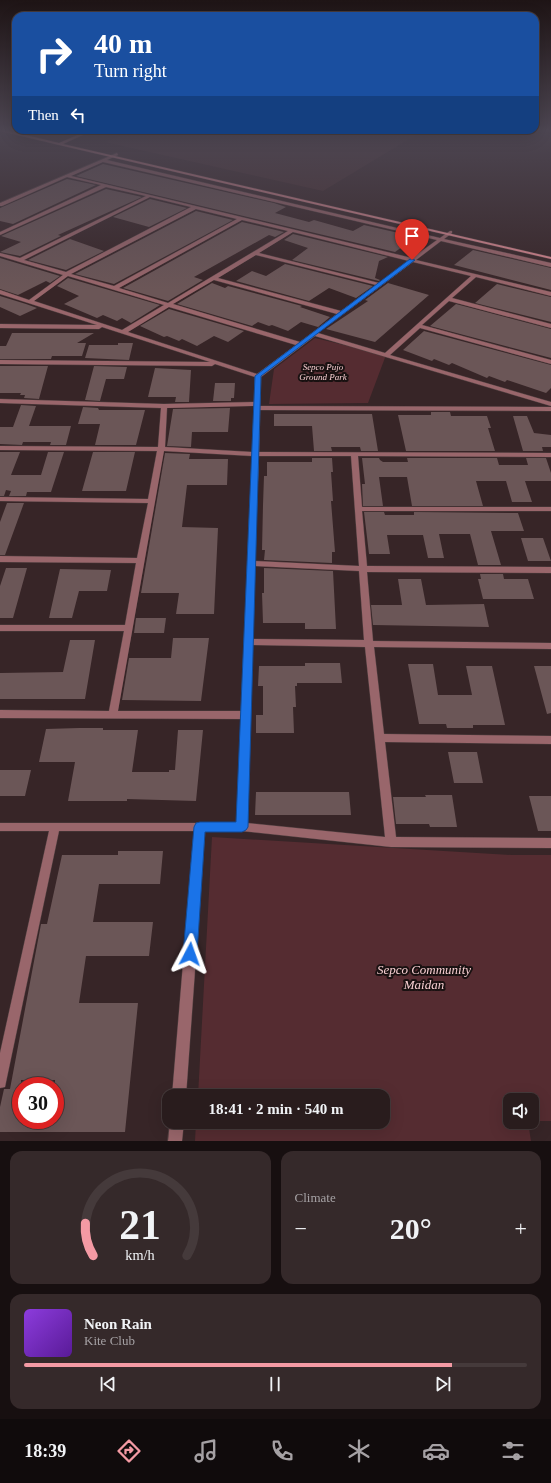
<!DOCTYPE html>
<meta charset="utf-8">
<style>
:root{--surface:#291c1d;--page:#35292a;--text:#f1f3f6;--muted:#a5a1a4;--line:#453a3b;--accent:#f49aa4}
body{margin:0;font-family:"Times New Roman",serif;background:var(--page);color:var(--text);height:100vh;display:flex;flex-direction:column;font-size:15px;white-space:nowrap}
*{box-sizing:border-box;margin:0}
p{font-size:13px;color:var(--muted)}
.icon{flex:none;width:22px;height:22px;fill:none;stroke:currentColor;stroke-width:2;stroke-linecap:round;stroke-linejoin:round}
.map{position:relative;height:1141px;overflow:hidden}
.side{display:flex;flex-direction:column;gap:10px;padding:10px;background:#170f10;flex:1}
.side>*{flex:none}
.top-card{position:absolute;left:12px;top:12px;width:527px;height:122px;border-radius:12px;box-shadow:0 4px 16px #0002,0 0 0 1px var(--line);background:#1a4fa0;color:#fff;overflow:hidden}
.tools{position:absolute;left:503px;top:1093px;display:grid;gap:8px}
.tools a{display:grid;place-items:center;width:36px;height:36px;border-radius:8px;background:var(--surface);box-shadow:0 4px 16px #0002,0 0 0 1px var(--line);font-size:20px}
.speed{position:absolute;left:12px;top:1077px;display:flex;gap:8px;font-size:20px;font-weight:700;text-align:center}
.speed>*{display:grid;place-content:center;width:52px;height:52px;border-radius:50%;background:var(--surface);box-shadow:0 4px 16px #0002,0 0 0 1px var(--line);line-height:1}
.speed .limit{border:6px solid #d22;background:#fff;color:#111}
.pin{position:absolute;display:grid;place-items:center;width:34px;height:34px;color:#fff;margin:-41px -17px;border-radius:50% 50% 50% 0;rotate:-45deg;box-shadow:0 0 4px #0007}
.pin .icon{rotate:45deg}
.me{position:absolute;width:44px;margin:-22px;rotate:4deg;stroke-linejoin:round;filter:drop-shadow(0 0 3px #0008)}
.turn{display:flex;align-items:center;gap:14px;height:84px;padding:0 16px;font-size:18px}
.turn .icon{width:52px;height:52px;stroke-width:2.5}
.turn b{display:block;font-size:28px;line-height:34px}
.then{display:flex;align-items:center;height:38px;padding:0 16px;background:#0003;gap:8px;font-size:15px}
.big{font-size:30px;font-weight:800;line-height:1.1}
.side .widget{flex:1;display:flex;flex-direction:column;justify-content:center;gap:6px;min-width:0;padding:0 14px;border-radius:12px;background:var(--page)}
.side .dial{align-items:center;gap:0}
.dial svg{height:104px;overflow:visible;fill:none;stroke:var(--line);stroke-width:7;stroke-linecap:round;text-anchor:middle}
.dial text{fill:var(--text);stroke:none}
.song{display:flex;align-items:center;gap:12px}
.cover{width:48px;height:48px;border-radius:6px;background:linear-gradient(135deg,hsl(270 70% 55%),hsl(270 70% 35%))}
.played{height:4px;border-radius:2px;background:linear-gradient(90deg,var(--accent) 85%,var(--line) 85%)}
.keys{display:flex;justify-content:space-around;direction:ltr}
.heat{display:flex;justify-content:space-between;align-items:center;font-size:22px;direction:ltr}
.side .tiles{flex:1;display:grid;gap:10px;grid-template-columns:1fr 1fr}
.widget:last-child{grid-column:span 2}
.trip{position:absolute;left:162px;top:1089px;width:228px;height:40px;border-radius:12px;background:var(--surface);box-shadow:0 4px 16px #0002,0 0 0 1px var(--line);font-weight:800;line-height:40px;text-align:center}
.tabs{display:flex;height:64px;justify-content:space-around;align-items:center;background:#100b0c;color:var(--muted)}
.tabs .icon{width:28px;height:28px}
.tabs .on{color:var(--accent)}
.tabs b{font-size:18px;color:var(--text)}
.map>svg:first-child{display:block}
</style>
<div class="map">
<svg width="551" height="1141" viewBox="0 0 551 1141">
<rect width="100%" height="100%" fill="#372527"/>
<path fill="#462e30" d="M135 130H424L323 191 105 142Z"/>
<path fill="#552c31" d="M315 338 386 355 368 403 269 404 274 369Z
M212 837 512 855H551V1121H532V1100H510V1122H528L531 1141H195L196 1122H383V1096H198Z"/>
<path fill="#6b5657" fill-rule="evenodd" d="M103 164 274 203 286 207 275 213 309 222 314 220 353 231 364 225 416 237 395 252 76 176Z
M67 179 96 185 13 224 0 221V208Z
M106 189 142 197 58 235 61 236 20 256 0 252 21 242 1 236Z
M150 199 187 208 149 227 113 217Z
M196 211 233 220 114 284 75 274Z
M242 222 284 232 275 237 269 235 194 277 203 280 168 301 123 288Z
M293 234 388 257 379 261 375 278 380 280 379 281 292 260 308 248 284 240Z
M70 239 104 251 66 270 28 260Z
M473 250 551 268V290L454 265Z
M0 258 60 276 50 283 46 281 18 295 0 289Z
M285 264 373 286 356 298 329 288 309 301 236 281 252 271 266 276Z
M68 278 160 305 131 323 122 318 117 321 103 315 97 318 64 304 79 296 57 286Z
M212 283 225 288 228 286 302 306 300 307 330 317 318 327 301 322 288 331 272 325 269 326 258 322 252 326 177 304Z
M388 283 429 295 375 342 326 329 368 301 365 300Z
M497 284 551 297V322L475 303Z
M0 296 26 304 37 308 20 316 0 307Z
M456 304 551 329V358L430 326Z
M169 309 244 331 228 342 214 336 197 346 182 339 179 341 167 336 164 337 140 326Z
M424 331 551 365V388L546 393 507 380 505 382 489 376 487 378 452 363 449 365 434 359 432 361 403 350Z
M12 333H94L77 343H86L82 356H52L51 359H0V346H6Z
M118 343H133L129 360 85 358 89 345H118Z
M0 366H48L39 399 24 398 25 395H20L21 393H0Z
M94 366 127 367 124 379H106L100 401 85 400Z
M155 368 191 370 189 402H175L176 397H148Z
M215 383H235L234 398H231V401H213Z
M21 405 36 406 29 426H71L66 445H50L51 442H23L22 445 0 444V427H13Z
M83 407 98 408 99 410H145L136 445H95L100 424H78Z
M230 408 228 432H192L191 447 167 446 173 409Z
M431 412H450L451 416H487L491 428H488L495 451H406L398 415H431Z
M274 414H372L378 451H361L360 447H331L332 451H314L312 426H274Z
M513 416H527L534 433 551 435V447H542L543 451H523Z
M0 452H20L11 475H41L48 452H64L51 492H27L26 496H9L11 491 6 490 4 496H0Z
M93 452H135L126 491H82Z
M165 453 190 454 189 459H228L227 485H187L182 527 218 528 214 614H176L179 593H141Z
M312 458H332L333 472H331L333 501H331L335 552H332V563L264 560 265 550H262L263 505 264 476H267V462H312Z
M362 458H379L380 460 383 462H408L407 458H497L499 465H528L526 458H546L551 473V481H525L532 502H512L506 481H476L483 506H412L407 477H379L383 506H363L362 484H365Z
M7 503H24L5 555H0V522Z
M364 512H384L385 515H414V512L518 513 524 531H491L501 565H478L470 534H439L444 558H428L423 535H387L390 554H369Z
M521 538H543L551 561H528Z
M6 568H27L13 618H0V586Z
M264 568 333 571 336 629H305V623H263L262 593H264Z
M60 569 111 570 107 591H79L72 618H49Z
M480 574H503L504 579H528L534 599H483L478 579H481Z
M398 579H421L426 605 484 604 489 627 373 625 371 605H402Z
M136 618H166L164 633H134Z
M173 638H209L201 701 122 700 129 658H171Z
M70 640H95L85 699H0V673L63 672Z
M305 663H340L342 683H297V686H295L296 707H293L294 733H256V715H263V686H258L259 666H305Z
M408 664H433L438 695H472L466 666H492L505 725H473V728H447L446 724H419Z
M534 666H551V713L547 714Z
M79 728H103V730H138L132 772H169V770H175L178 730H203L196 801 127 799V801H68L75 762H39L46 729Z
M448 752H477L483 783H454Z
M0 770H31L25 796H0Z
M256 792H349L351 815H255Z
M425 795H452L457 827H430L429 824H396L393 797H426Z
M529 796H551V831H538Z
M118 851H163L160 884H99L93 922H153L149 956H86L79 1003H138L125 1132H0V1107L4 1089H10L41 924H47L62 855H118ZM21 1080H55V1120H21Z"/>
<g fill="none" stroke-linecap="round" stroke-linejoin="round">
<defs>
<path id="street" d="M117 153 118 155 107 160 440 238 450 231H452V233L444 239 551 263V267L441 241 416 260 551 292V296L476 277 452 298 551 324V328L449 301 422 325 551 360V364L420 328 390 355 551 402V406L315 336 261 377 260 406 551 407V411L260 410 259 452 551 453V457L358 456 362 507H551V511H362L367 566 551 567V573L367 572 373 641 551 643V649L374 647 384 734 551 736V744L385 742 396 837 551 838V848L391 847 242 831H205L186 1096H172L194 831H59L6 1082 5 1087 0 1088V1053L49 831H0V823H237L241 719 0 718V710L109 711 124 631H0V625H125L136 563 0 562V556L137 558 148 503 0 501V497L148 499 157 451 0 450V446L158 447 161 408 0 403V399L164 404 254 402 255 377 215 364 212 366 0 364V360L210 362 102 327 99 329 0 328V324L97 325 0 294V290L29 300 63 275 0 256V253L20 258 146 196 106 187 0 235V232L101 185 67 177 2 206H0V203ZM103 162 437 240 412 258 71 176ZM150 197 191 207 66 272 24 260ZM196 209 237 219 114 286 71 274ZM242 220 288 231 168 303 119 288ZM293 232 409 261 379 283 259 253ZM256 255 376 285 341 311 218 278ZM413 262 471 276 385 353 318 333ZM68 276 164 305 122 330 34 301ZM214 280 337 314 300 342 173 304ZM169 307 296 345 257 374 128 332ZM254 406 252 452 165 447 167 408ZM164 451 252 456 241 711H118ZM259 456H351L359 566 255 561ZM255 566 359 571 364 640 253 639ZM253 645 365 647 385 837 247 823Z
M170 1122H184L182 1141H168Z"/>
<path id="secondary" d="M0 130H5L59 143 89 130H94L63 144 551 257V259L59 145 0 131Z"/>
</defs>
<use href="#street" stroke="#514041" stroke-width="1"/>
<use href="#secondary" stroke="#514041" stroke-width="1"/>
<use href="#street" fill="#99666b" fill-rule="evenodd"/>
<use href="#secondary" fill="#d8878f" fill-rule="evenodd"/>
</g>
<linearGradient id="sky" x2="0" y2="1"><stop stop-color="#1e1415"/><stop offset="0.45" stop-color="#4d4652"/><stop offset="1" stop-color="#4d4652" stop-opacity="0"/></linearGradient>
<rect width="551" height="290" fill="url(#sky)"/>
<path fill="#1a73e8" stroke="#114b97" d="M410 259 415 260 261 376 248 827 246 830 242 832H205L197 954 195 958 190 960 185 958 183 954 194 827 196 823 200 822H236L255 376Z"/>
<g text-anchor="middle" stroke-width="4" stroke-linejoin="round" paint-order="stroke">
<g font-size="9" font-style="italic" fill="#f8cfd2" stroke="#191111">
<text x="323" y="370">Sepco Pujo<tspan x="323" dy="10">Ground Park</tspan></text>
</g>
<g font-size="13" font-style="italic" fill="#f8cfd2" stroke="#191111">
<text x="424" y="974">Sepco Community<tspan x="424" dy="15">Maidan</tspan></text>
</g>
</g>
</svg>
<div class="tools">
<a><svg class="icon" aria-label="sound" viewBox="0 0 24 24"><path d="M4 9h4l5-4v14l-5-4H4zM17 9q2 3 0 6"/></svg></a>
</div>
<div class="speed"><div class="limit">30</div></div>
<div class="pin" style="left:412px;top:260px;background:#d93025"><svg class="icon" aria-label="arrive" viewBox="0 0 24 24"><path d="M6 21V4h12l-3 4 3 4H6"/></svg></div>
<svg class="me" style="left:190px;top:954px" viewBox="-20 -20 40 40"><path d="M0-17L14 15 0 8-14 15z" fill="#1a73e8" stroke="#fff" stroke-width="4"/></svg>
<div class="trip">18:41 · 2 min · 540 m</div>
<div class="top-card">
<div class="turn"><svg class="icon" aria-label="right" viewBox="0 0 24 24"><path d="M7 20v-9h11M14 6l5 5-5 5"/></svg><div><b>40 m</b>Turn right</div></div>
<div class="then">Then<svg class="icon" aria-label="left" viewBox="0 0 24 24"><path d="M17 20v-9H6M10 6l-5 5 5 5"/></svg></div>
</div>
</div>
<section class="side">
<div class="tiles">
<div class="widget dial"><svg viewBox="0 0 100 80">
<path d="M14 69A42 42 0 1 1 86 69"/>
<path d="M14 69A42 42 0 0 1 8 44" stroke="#f49aa4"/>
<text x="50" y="56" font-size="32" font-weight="700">21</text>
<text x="50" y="72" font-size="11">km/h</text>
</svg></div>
<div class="widget"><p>Climate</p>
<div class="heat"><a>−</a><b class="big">20°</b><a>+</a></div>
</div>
<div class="widget">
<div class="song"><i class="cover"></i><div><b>Neon Rain</b><p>Kite Club</p></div></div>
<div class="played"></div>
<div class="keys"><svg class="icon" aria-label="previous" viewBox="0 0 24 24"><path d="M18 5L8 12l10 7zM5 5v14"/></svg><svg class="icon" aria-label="pause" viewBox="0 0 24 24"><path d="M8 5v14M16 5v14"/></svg><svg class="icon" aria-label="next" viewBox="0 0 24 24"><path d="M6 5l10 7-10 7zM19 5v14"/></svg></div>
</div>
</div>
</section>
<nav class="tabs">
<b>18:39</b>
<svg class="icon on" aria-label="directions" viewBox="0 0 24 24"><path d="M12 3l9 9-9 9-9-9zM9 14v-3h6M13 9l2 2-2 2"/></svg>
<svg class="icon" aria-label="music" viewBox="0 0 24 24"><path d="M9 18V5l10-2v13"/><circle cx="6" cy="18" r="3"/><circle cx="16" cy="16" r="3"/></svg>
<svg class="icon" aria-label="phone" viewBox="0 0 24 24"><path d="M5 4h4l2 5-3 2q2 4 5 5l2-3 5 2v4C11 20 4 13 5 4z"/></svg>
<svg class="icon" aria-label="climate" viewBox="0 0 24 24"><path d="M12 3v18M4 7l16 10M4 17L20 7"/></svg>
<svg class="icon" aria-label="car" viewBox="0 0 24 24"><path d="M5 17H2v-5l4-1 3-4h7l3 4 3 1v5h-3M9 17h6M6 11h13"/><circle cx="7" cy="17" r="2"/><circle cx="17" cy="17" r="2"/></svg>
<svg class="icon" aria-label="filters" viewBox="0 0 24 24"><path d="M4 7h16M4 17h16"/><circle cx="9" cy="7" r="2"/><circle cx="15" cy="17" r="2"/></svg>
</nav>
